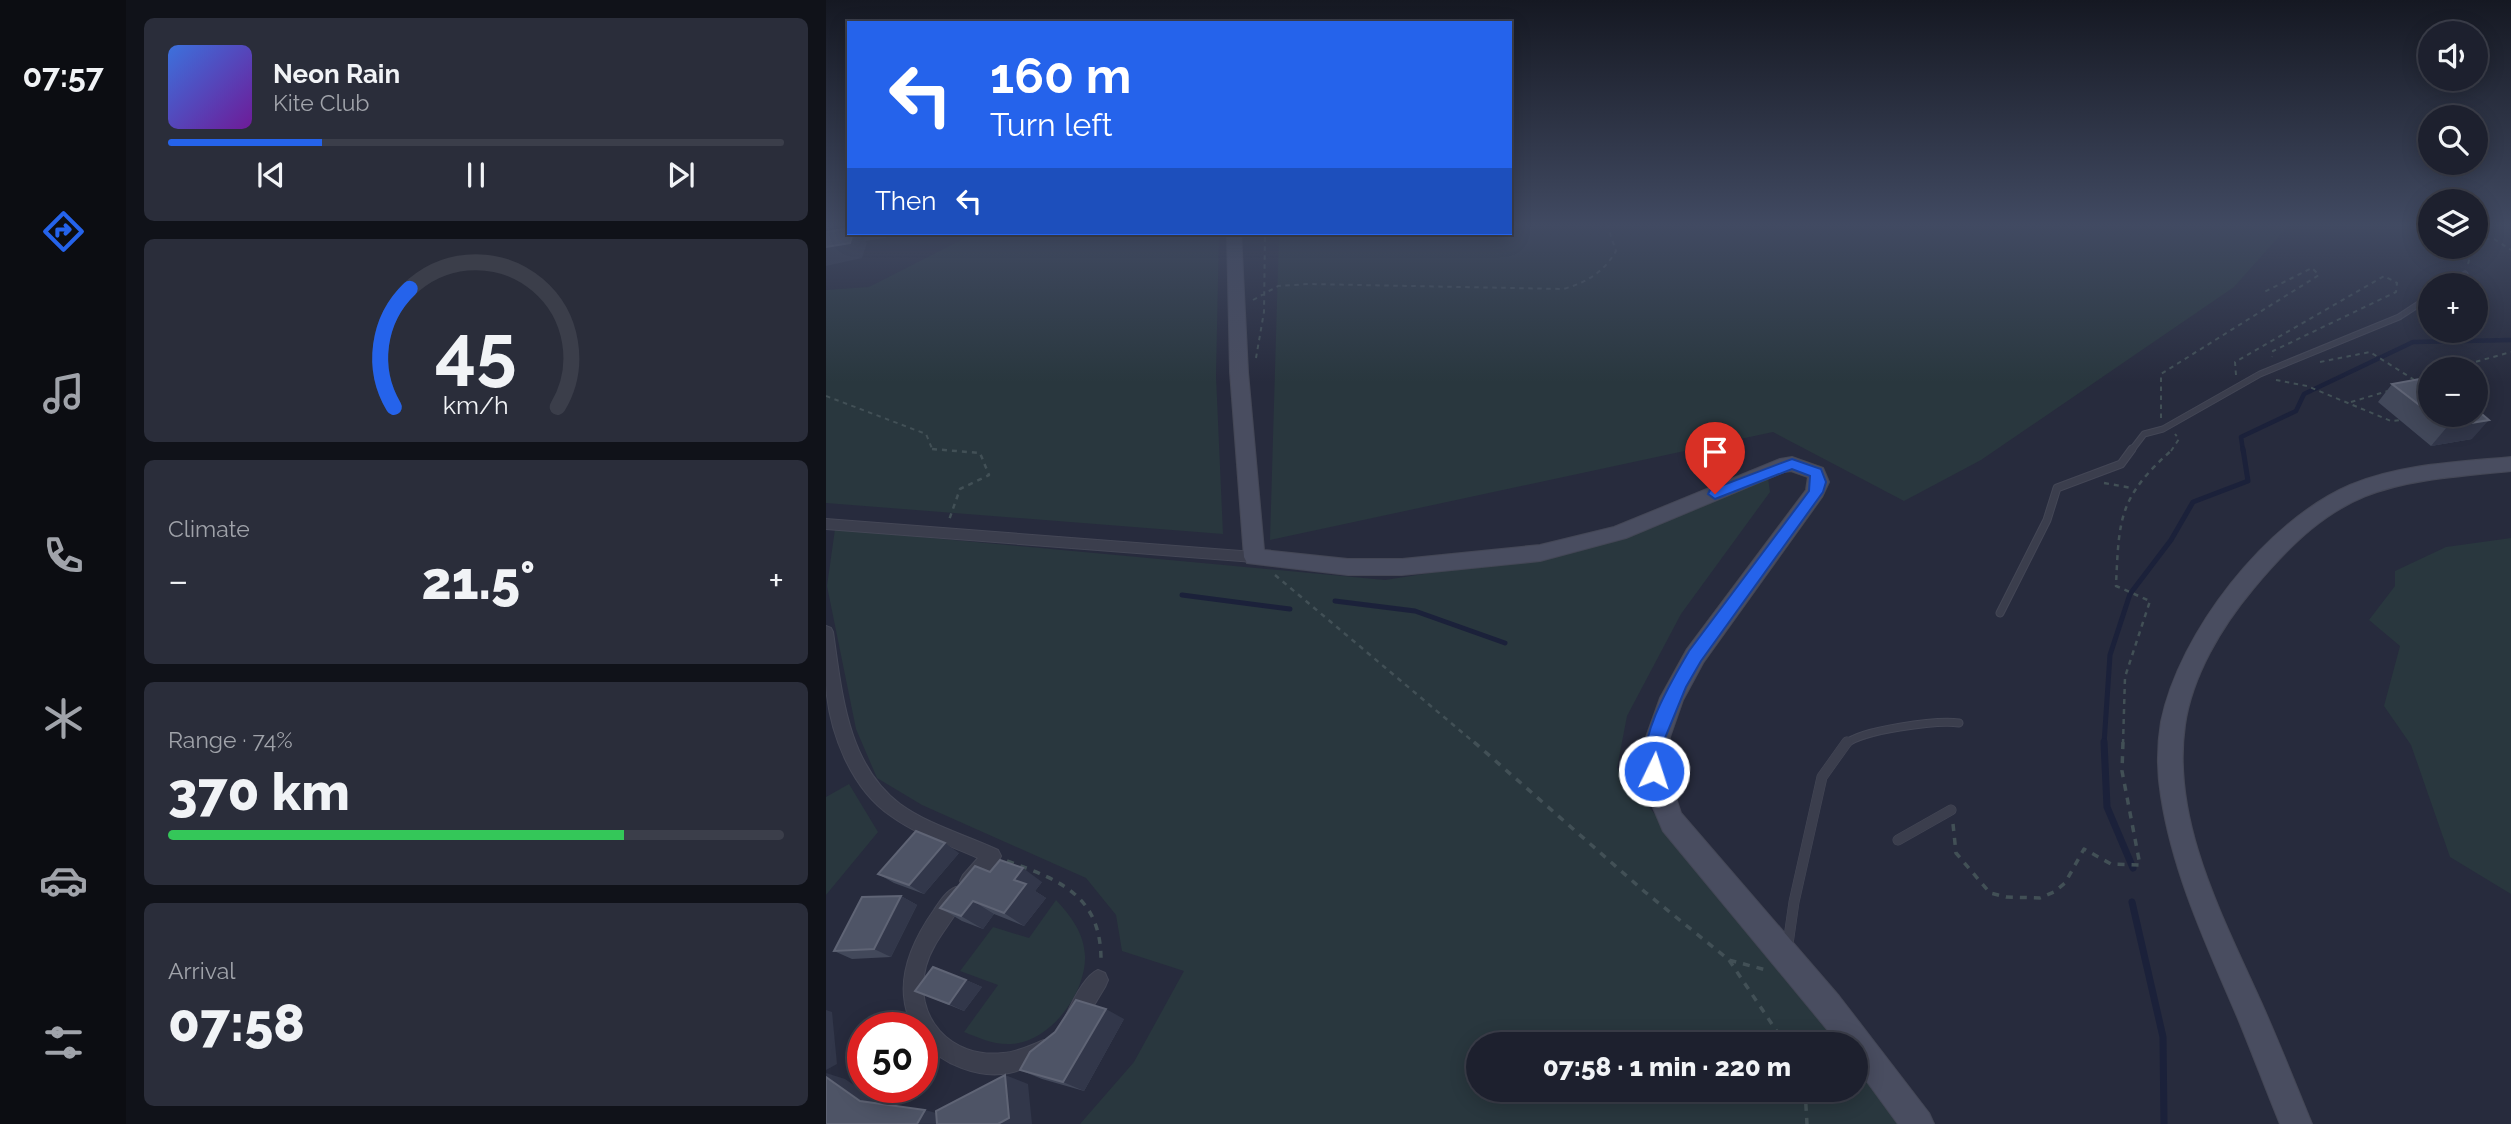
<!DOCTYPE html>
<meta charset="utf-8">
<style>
:root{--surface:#1d202e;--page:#2a2d3a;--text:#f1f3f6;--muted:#a0a3aa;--line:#3b3e4a;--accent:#2563eb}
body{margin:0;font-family:Raleway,sans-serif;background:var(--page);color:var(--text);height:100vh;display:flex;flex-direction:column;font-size:26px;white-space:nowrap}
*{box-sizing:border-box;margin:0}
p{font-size:23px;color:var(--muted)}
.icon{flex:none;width:38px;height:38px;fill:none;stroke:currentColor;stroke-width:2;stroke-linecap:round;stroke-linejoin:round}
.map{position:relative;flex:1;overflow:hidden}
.panel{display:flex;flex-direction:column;gap:18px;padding:18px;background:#101219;width:700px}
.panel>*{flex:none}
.top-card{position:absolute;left:21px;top:21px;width:665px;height:214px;border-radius:0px;box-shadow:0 4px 18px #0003,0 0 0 2px var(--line);background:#2563eb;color:#fff;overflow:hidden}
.buttons{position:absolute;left:1592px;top:21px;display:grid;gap:14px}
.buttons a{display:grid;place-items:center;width:70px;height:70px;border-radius:50%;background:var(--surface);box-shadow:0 4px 18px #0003,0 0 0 2px var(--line);font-size:35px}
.speed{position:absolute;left:21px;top:1012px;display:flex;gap:14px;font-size:35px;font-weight:700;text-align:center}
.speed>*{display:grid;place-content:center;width:91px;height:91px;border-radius:50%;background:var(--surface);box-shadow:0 4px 18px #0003,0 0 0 2px var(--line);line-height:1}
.speed .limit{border:10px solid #d22;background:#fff;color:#111}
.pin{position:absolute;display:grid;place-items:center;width:60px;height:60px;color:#fff;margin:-72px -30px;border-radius:50% 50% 50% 0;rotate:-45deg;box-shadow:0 0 7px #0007}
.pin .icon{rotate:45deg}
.me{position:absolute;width:77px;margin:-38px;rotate:4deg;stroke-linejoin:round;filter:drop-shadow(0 0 5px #0008)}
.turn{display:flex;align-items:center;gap:24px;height:147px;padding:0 28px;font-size:32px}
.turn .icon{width:91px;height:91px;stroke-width:2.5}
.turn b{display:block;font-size:49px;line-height:60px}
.then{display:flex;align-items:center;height:66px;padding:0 28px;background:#0003;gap:14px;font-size:26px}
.big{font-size:52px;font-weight:800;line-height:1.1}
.panel .tile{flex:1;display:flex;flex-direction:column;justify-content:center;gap:10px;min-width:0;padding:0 24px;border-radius:10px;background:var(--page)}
.panel .dial{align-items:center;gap:0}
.dial svg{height:182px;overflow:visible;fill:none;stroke:var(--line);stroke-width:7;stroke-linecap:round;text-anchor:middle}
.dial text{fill:var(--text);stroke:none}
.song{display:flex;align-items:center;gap:21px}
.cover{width:84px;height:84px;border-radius:10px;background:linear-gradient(135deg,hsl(220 70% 55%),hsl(280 70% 35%))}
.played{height:7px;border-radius:4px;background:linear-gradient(90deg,var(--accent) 25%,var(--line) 25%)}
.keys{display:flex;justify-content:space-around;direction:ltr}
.heat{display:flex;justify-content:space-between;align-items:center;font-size:38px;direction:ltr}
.charge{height:10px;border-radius:5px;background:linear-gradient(90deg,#34c759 74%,var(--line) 0)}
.trip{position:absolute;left:640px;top:1032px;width:402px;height:70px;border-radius:35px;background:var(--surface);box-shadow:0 4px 18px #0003,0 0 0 2px var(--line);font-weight:800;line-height:70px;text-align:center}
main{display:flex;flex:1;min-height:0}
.dock{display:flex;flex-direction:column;width:126px;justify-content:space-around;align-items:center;background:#0c0d12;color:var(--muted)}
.dock .icon{width:49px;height:49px}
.dock .selected{color:var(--accent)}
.dock b{font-size:32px;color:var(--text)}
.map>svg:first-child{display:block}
</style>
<main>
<nav class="dock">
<b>07:57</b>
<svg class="icon selected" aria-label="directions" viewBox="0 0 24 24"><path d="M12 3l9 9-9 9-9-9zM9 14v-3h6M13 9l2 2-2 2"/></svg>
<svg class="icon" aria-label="music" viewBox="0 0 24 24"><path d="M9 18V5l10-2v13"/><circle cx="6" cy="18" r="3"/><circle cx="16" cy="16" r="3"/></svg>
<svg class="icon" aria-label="phone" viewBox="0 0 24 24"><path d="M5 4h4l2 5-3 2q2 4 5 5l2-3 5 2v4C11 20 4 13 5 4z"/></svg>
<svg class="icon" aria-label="climate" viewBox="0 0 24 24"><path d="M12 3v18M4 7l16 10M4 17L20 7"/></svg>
<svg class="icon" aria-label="car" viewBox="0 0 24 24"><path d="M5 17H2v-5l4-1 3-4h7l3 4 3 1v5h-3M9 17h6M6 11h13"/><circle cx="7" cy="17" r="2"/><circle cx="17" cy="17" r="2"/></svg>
<svg class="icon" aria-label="filters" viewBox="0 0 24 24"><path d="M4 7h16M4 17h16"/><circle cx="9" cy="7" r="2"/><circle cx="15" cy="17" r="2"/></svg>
</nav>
<section class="panel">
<div class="tile">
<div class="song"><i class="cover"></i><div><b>Neon Rain</b><p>Kite Club</p></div></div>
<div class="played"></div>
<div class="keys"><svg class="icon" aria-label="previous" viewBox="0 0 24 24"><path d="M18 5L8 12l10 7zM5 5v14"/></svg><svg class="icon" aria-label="pause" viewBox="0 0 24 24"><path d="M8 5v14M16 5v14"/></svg><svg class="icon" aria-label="next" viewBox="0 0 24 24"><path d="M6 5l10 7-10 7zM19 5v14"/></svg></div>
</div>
<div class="tile dial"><svg viewBox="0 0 100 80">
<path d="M14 69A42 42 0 1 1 86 69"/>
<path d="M14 69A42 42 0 0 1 21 17" stroke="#2563eb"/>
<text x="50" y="56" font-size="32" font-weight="700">45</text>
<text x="50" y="72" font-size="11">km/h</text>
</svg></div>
<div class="tile"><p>Climate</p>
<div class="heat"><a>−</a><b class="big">21.5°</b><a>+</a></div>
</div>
<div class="tile"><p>Range · 74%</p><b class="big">370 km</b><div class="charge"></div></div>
<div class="tile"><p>Arrival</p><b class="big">07:58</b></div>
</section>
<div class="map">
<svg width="1685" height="1124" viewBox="0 0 1685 1124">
<rect width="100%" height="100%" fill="#272b3d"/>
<path fill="#29373e" d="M684 225H1463L1408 287 1155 460 1078 501 947 432 444 540 453 233H684Z
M149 233H393L390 376 397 534 0 503V290L43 287Z
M942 478 944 492 855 614 801 716 791 768 1018 1045H653V1090H1031V1061L1072 1124H254L308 1062 358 971 296 951 290 915 260 878 96 805 51 778 30 729 1 586 9 529 559 580 758 549Z
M1685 538V894L1624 857 1585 745 1558 706 1574 646 1543 620 1569 586V571L1620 547Z
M23 784 52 832 0 895V797Z
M230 900C245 916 258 933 259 956 260 994 224 1042 185 1044 167 1045 154 1038 138 1032L172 985 134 971 167 927 203 938Z"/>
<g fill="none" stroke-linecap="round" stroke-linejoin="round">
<path stroke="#1b213a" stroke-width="4.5" d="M1417 451 1415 437 1470 411 1478 394 1587 342 1685 340"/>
<path stroke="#1b213a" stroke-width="5" d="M356 595 464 609
M509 601 589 611 679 643
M1278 744 1284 655 1304 594 1345 540 1367 502 1422 481 1417 449"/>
<path stroke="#1b213a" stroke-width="7" d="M1278 742 1281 807 1307 868
M1306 902 1337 1037 1338 1124"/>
<defs>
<path id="service-far2" d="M1621 285 1639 274
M1305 451 1318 434 1337 429 1434 374 1573 317 1605 296"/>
<path id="service-far1" d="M1174 613 1221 520 1231 488 1295 464 1306 449
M1020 744C1035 730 1111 720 1133 723"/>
<path id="service" d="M1072 840 1125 810
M962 944 968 902 996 777 1021 742"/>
<path id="minor" d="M0 519 428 552 433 553 435 557 433 561 428 562 0 529Z
M0 626 5 628 7 632C16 693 21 764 74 804 103 825 140 835 172 850L175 856C170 868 155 885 143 890L137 887 134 881 137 875 152 858C123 845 91 835 65 816 25 789 3 732 0 685 0 666 0 645 0 626Z
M130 887 136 890 139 896C129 921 108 938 100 966 86 1017 125 1059 177 1053 192 1052 205 1045 218 1040L225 1043 228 1050 225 1057C212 1063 198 1070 183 1073 152 1079 116 1064 96 1041V1027H87C66 987 84 944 108 910 114 901 120 891 130 887Z
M272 970 279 973 282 980 279 987 256 1025 249 1028 242 1025 239 1018C245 1004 258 976 272 970Z"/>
<path id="tertiary" d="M39 233H66L60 237 0 247V239Z"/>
<path id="secondary" d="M401 233H415L422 372 438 550 522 559H576L714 545 788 527 954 459 966 457 997 468 1003 482 996 497 877 663 857 700 844 737 842 756 843 777 855 813 1013 996 1103 1113 1108 1124H1072L1031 1068V1045H1014L837 831 823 798 818 777 820 737 834 698 861 649 980 490 982 477 965 471 958 472 800 538 714 561 576 575H522L421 563 418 557 404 372Z
M1685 457V471C1557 483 1513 486 1427 589 1396 626 1366 676 1359 725 1345 821 1397 917 1435 1002 1453 1042 1469 1083 1486 1124H1454C1440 1090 1427 1055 1413 1021 1382 948 1347 875 1335 796 1331 772 1331 746 1335 722 1353 633 1440 521 1524 485 1574 464 1632 462 1685 457Z"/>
</defs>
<use href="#service-far2" stroke="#444756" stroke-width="7"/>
<use href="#service-far1" stroke="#444756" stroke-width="9"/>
<use href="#service" stroke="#444756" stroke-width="11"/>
<use href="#minor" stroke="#444756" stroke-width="2"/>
<use href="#tertiary" stroke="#444756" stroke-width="1"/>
<use href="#secondary" stroke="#444756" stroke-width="2"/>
<path stroke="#425056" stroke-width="2" stroke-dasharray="4.5 4.5" stroke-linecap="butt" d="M1650 239H1668L1685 250
M1642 264 1647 247
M427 300 452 286 483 284 737 289C760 283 778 272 790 251L781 225
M430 358 438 312 439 233
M1494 362 1544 352 1590 381
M1624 369 1685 352
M1410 375 1409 362 1558 276 1571 283 1570 292 1447 351 1446 357
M1595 379 1605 376
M1450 380 1481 386 1565 421 1575 420
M0 396 100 434 107 451
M1525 402 1562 391
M1335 418V374L1493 275 1486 268 1438 292
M1345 451 1353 439 1349 434"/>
<path stroke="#425056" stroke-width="2.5" stroke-dasharray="5 5" stroke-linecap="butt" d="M106 449 154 453 163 475 134 489 123 520
M1278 483 1306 488
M449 575 650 744
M1297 744 1299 677 1324 601 1290 586C1293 517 1293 497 1347 449"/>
<path stroke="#425056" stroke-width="3.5" stroke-dasharray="7 7" stroke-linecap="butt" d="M648 742 819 892 903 960 940 970
M1127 824 1130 853 1164 893 1180 897 1214 898 1228 892 1239 883 1258 849 1285 864 1314 865 1296 771 1297 742
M181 861C237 881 276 897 275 963
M903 960 960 1045
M988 1045 993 1032
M979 1090 981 1124"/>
<use href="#service-far2" stroke="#3b3e4d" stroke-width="5"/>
<use href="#service-far1" stroke="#3b3e4d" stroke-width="7"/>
<use href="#service" stroke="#3b3e4d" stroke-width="10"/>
<use href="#minor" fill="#3b3e4d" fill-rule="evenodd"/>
<use href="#tertiary" fill="#3b3e4d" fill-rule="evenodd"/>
<use href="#secondary" fill="#494d60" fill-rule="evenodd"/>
</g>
<path fill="#42485a" d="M1566 384 1646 439 1605 446 1552 402Z
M133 853 98 894 68 883 52 874Z
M216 882 209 891 220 898 198 926 168 914 157 929 136 921 114 908Z
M75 896 91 905 65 957 26 959 8 951Z
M140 980 156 987 138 1011 89 991Z
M298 1019 258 1091 216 1079 194 1070Z"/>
<path fill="#32374a" d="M0 225H23V233H39H34L41 243 36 258 0 266Z
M1663 420 1646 439 1605 446 1621 427Z
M119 843 133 853 98 894 83 885Z
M197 868 216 882 209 891 220 898 198 926 178 913 188 880Z
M75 896 91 905 65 957 48 949Z
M147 901 168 914 157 929 135 916Z
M140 980 156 987 138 1011 123 1004Z
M280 1009 298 1019 258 1091 237 1082Z
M0 1010 6 1012 11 1064 0 1070Z
M0 1073 19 1079 63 1109 34 1101 0 1077Z
M179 1075 202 1084 206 1124H172Z
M99 1110 125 1117 121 1124H91Z"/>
<path fill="#4e5466" stroke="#5f6475" stroke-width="2" d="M23 228V233H27L24 243 0 247V232Z
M1605 377V414L1566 384Z
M1650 409 1663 420 1621 427 1605 415H1650Z
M90 831 119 843 83 885 52 874Z
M174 860 197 868 188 880 200 884 178 913 147 901 135 916 114 908 149 866 164 872Z
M75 896 48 949 8 951 36 897Z
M107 967 140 980 123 1004 89 991Z
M250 1000 280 1009 237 1082 194 1070 204 1052 229 1032Z
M179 1075 183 1118 172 1124H111L110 1111Z
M0 1077 34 1101 99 1110 91 1124H0Z"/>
<linearGradient id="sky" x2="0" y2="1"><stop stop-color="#151822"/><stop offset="0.59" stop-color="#414a62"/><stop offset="1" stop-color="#414a62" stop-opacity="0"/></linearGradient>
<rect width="1685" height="382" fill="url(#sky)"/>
<path fill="#2563eb" stroke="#184099" stroke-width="2" d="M966 459 995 469 1000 482 997 492 875 661 860 687 839 738 835 777 828 779 822 777C807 744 846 680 863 651L983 491 984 476 966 469 889 499 882 494 884 490Z"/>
</svg>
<div class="buttons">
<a><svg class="icon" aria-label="sound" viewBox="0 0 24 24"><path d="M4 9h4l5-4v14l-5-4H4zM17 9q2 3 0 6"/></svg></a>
<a><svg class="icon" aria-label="search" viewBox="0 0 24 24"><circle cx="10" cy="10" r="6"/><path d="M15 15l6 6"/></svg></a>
<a><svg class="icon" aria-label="layers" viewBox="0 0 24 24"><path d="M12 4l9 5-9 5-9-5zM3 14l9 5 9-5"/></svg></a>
<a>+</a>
<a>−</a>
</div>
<div class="speed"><div class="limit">50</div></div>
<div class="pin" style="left:889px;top:494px;background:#d93025"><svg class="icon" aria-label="arrive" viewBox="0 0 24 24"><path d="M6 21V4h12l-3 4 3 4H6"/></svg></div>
<svg class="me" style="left:828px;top:771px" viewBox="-20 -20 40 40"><circle r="17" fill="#2563eb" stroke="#fff" stroke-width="3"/><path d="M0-11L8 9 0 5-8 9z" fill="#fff"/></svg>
<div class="trip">07:58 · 1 min · 220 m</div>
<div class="top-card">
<div class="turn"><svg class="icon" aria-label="left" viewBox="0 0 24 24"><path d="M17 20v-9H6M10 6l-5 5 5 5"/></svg><div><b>160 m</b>Turn left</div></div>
<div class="then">Then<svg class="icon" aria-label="left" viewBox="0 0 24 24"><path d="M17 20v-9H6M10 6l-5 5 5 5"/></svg></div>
</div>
</div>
</main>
